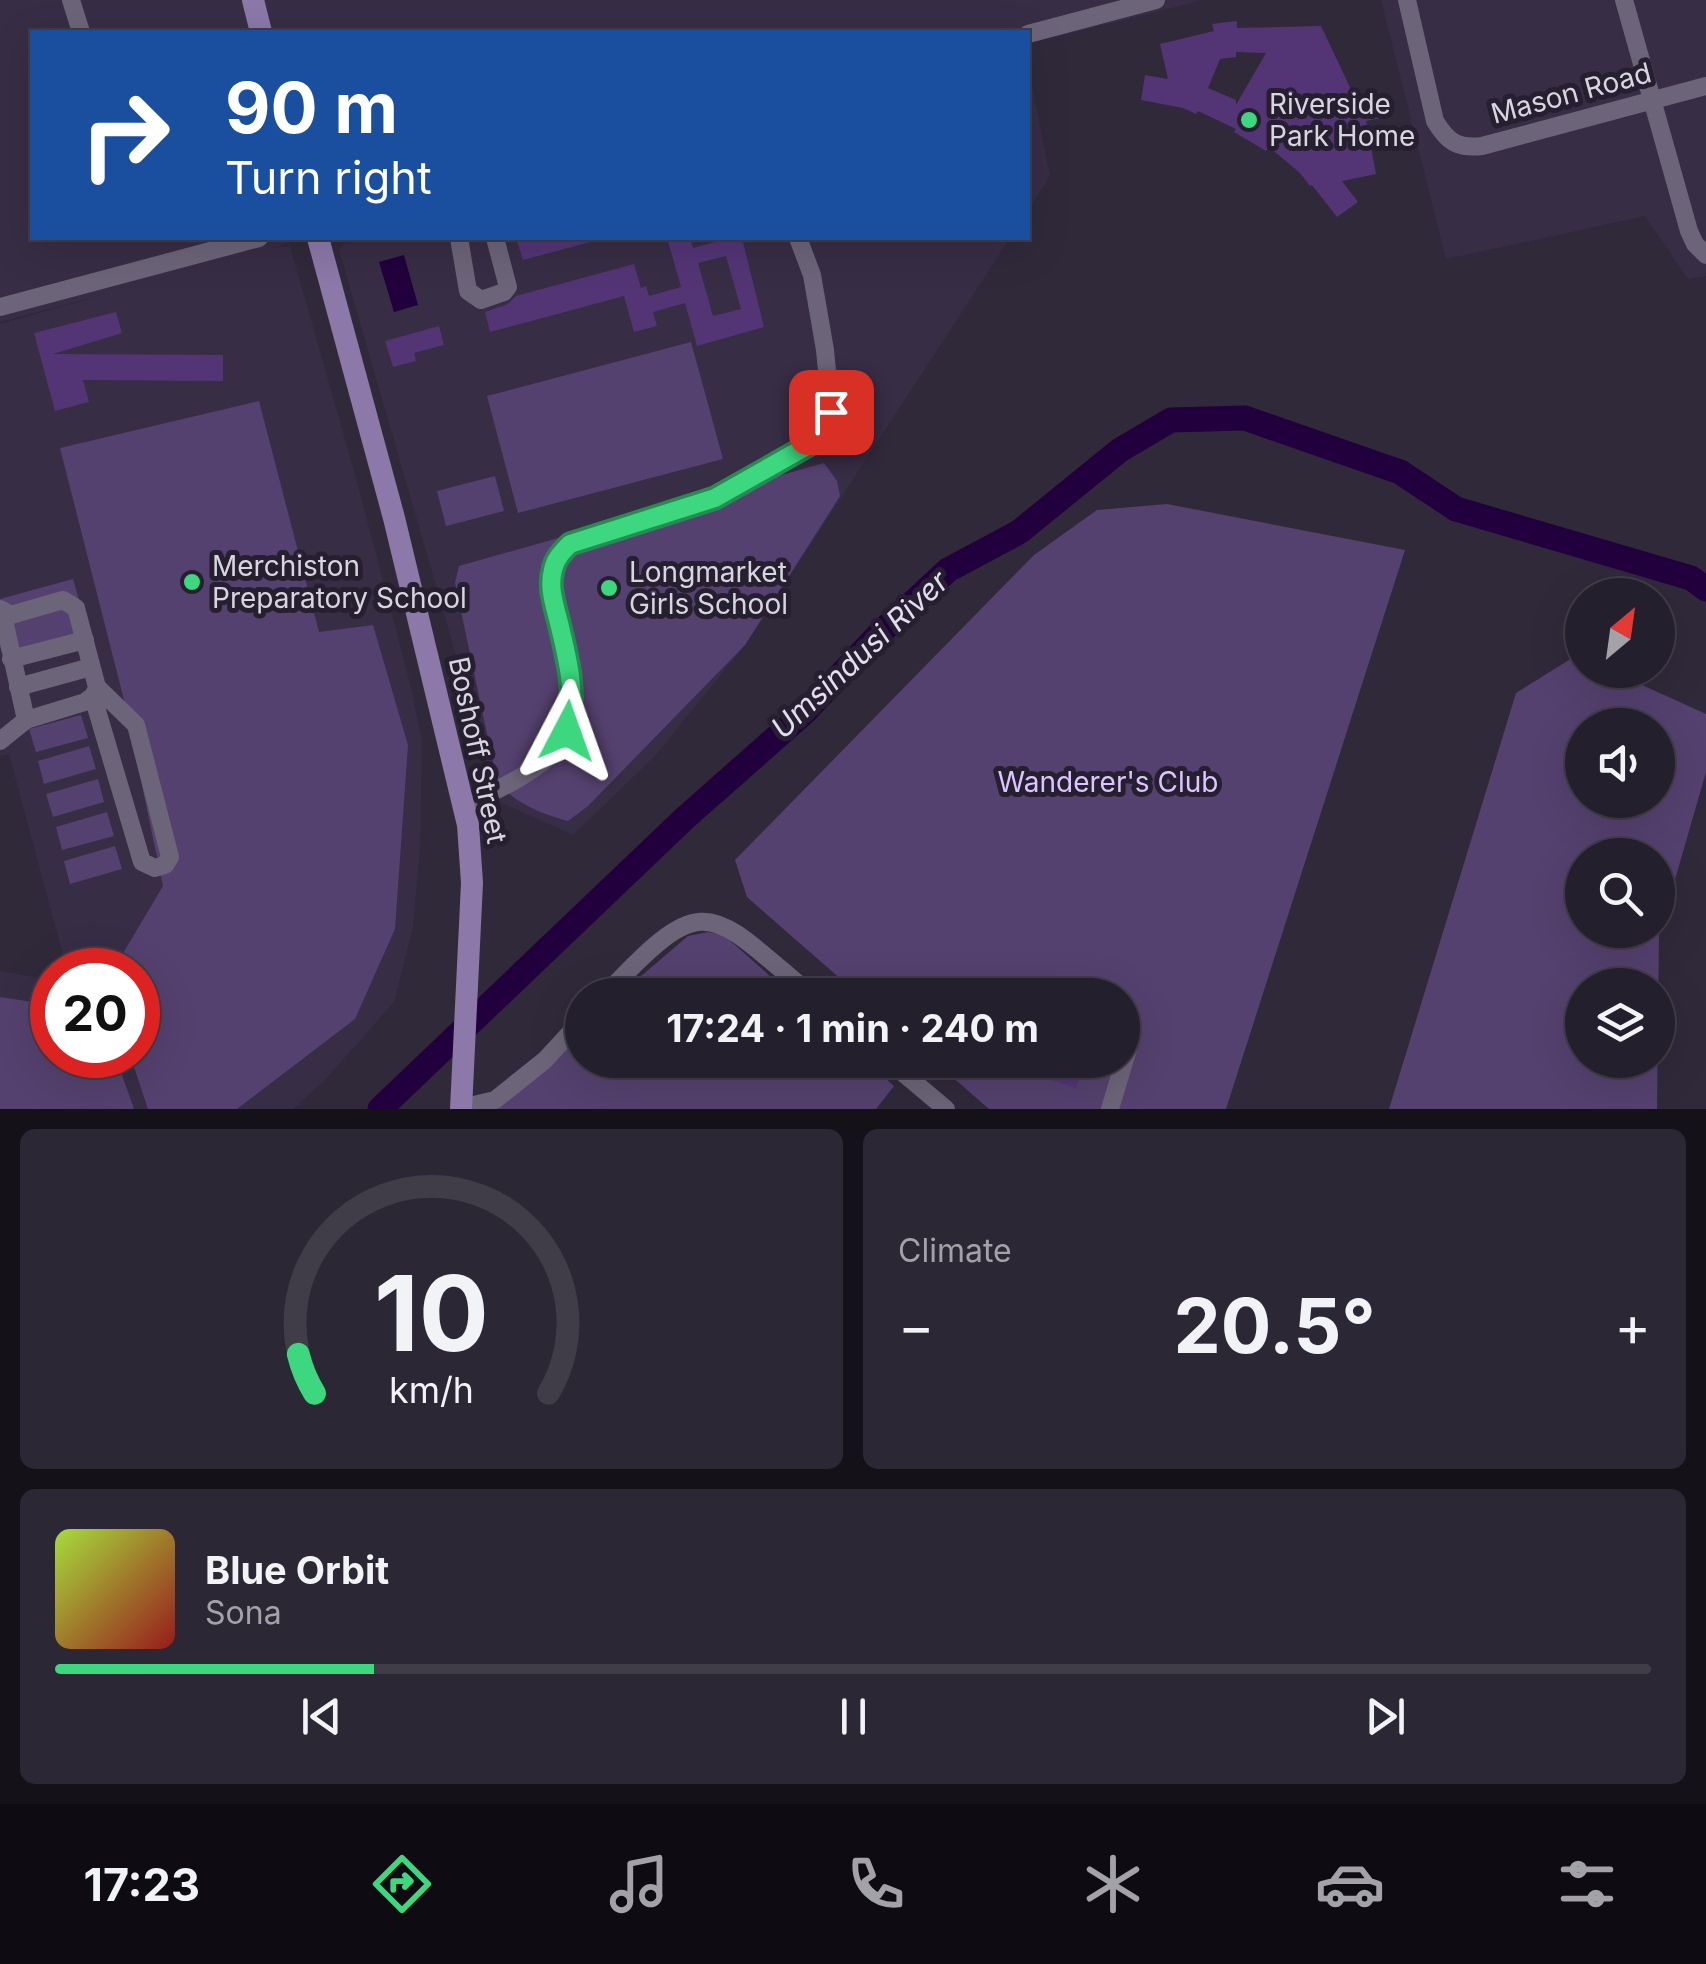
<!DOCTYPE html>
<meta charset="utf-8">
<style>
:root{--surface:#241f2c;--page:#2c2734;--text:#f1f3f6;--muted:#a3a2a9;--line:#413d48;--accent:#3cd77e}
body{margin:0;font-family:Inter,sans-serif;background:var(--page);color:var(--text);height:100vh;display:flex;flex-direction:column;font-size:38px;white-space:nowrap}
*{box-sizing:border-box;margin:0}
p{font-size:32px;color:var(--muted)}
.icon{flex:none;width:55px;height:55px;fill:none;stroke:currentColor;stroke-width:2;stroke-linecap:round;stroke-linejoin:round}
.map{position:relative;height:1109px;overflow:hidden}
.sheet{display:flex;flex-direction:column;gap:20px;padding:20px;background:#141118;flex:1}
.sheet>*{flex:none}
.hud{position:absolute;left:30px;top:30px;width:1000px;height:210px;border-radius:0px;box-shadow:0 10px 40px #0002,0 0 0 2px var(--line);background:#1a4fa0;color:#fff;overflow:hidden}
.needle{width:65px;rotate:29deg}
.controls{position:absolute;left:1565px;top:578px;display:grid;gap:20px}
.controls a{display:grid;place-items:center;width:110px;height:110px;border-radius:50%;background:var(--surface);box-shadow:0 10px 40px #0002,0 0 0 2px var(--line);font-size:50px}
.speed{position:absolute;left:30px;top:948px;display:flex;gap:20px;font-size:50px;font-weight:700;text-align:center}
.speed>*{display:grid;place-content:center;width:130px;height:130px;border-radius:50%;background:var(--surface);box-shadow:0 10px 40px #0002,0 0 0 2px var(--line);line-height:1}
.speed .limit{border:15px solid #d22;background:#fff;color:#111}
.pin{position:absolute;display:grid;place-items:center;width:85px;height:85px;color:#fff;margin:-42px;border-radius:20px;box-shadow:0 5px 15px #0006}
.me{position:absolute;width:110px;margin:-55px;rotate:4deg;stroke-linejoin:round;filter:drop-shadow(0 0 8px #0008)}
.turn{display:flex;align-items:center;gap:35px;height:210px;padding:0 30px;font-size:45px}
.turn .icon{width:130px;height:130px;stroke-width:2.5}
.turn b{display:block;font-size:70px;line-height:85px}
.big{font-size:75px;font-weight:700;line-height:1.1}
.sheet .tile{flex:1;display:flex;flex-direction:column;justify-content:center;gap:15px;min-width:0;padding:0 35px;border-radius:15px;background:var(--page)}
.sheet .dial{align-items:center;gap:0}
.dial svg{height:260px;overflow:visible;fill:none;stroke:var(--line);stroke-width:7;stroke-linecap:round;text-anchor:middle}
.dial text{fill:var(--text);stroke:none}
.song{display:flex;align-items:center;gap:30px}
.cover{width:120px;height:120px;border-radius:15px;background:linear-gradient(135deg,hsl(80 70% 55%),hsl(0 70% 35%))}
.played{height:10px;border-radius:5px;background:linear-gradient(90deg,var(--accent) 20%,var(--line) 20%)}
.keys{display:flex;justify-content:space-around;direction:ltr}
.heat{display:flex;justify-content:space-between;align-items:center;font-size:55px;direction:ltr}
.sheet .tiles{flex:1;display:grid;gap:20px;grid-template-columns:1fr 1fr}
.tile:last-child{grid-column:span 2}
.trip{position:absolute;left:565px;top:978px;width:575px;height:100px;border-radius:50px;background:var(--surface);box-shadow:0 10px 40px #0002,0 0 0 2px var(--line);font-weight:700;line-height:100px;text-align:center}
.menu{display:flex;height:160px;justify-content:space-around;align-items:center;background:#0e0c12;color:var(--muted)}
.menu .icon{width:70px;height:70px}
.menu .selected{color:var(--accent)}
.menu b{font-size:45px;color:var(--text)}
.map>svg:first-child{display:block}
</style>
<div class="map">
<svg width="1706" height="1109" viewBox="0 0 1706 1109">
<rect width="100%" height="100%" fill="#30293a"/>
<path fill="#372d45" d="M0 0H1203L1028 44V32H32V238H306L270 248 290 246 356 478 411 687 422 741 420 848 413 926 394 1002 324 1081 293 1109H0V971L52 980V1055H138V970H67L9 754 0 756V324L106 294 0 322Z
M1381 0H1706V276L1688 279 1645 216 1446 259Z
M1028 65 1050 176 1028 211Z
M348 238H1010L745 645 655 756 573 835 493 799 479 735 339 250Z"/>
<path fill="#55416f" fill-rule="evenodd" d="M691 342 723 459 518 513 487 396Z
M259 401 319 632 373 625 408 745 395 929 355 1019 237 1109H148L130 1055H138V970H113L163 886 125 704 60 448Z
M824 463 837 481 840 496 745 645 588 806 568 821C544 815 511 802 497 781L455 583 459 566Z
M495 476 504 511 446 526 437 491Z
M1167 504 1405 550 1226 1109H989L933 1060H1122V995H859L747 897 735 860 1034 555 1097 510Z
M73 579 92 645 6 668 0 646V599Z
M1577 655 1582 658V670H1609L1706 714V772L1659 935 1657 1109H1389L1516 693ZM1582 725H1658V800H1582ZM1582 855H1658V930H1582ZM1582 985H1658V1060H1582Z
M81 715 88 738 36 752 29 729Z
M89 746 96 769 44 784 38 761Z
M98 779 104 802 53 817 46 794Z
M107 812 114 836 62 850 56 827Z
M115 846 122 869 70 884 64 861Z
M708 932 724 935 791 995H619L688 936Z
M0 997 52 1005V1055H115L134 1109H0Z
M582 1030V1060H865L894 1086 876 1109H485Z"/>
<path fill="#22003d" d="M404 255 418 305 394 312 379 262Z"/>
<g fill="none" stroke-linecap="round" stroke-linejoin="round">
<path stroke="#22003d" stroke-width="25" d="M380 1109 685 818 805 712 880 633 948 570 1019 532 1120 450 1171 420 1245 418 1400 472 1456 509 1691 578 1706 589"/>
</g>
<path fill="#533575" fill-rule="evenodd" d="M1237 21V28L1321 26 1356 100 1371 93 1381 118 1366 121 1376 174 1342 181 1358 202 1337 217 1312 185 1310 186 1300 173 1269 147 1266 151 1234 132 1236 129 1198 111 1196 114 1183 108 1141 100 1145 75 1168 79 1160 44 1214 31 1212 24ZM1236 52 1266 53 1236 105V100L1208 88 1220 59 1236 57Z
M516 238H593L594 241 523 260Z
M667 238H690L693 248 722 240 721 238H742L764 327 697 346 685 303 653 312 657 326 634 332 624 296 490 332 485 312 508 304 516 296 634 264 641 288 646 286 649 296 681 287ZM726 256 741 309 713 316 698 263Z
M116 312 122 333 53 354 223 355V381L83 380 89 402 55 411 34 333Z
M439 326 444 345 414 353 416 361 393 367 385 341Z
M1048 1060H1085L1076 1088 1042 1077Z"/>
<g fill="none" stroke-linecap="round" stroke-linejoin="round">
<path stroke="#6c6478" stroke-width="18" d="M71 0 81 32
M1407 0 1435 121C1447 141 1457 149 1482 146L1706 86
M1624 0 1689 231 1695 244 1706 255
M1028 34 1156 0
M459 238 468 291 481 300 504 292 508 287 495 238
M0 307 259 238
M0 609 11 615 63 600 76 608 97 687 136 725 170 857 165 865 155 868 142 862 93 697
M2 611 26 720
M11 659 85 640
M18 687 91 667
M0 741 26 720 85 702 93 696 97 688
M465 805C497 790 532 775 557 749 602 702 539 619 553 569 556 559 563 552 570 544L715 498 814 442 825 430 831 413 825 350 812 275 798 238
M605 995C706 887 708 908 811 995
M888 1060 946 1109
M461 1108 495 1100 545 1060 582 1020
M1110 1109 1131 1039"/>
<path stroke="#8c78a9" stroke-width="22" d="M253 0 261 32
M318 238 394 518 468 825 472 883 461 1109"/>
</g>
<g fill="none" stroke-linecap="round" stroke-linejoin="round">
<defs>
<path id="route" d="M567 731C577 695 568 660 559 623 555 606 548 588 553 570 555 559 562 552 570 544L715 498 814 442 825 430 831 412"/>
</defs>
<use href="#route" stroke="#278c52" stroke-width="25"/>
<use href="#route" stroke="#3cd77e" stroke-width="18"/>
</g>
<g fill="#3cd77e" stroke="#261f30" stroke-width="4">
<circle cx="1249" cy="120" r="10"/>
<circle cx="192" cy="582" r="10"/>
<circle cx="609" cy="588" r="10"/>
</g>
<g text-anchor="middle" stroke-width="10" stroke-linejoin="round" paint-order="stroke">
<g font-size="28" fill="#d8d4e0" stroke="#261f30">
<text transform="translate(1571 93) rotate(-15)" y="10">Mason Road</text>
<text transform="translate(478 750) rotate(78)" y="10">Boshoff Street</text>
</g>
<g font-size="28" fill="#d8d4e0" stroke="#261f30" text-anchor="start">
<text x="1269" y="114">Riverside<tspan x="1269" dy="32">Park Home</tspan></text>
<text x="212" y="576">Merchiston<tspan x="212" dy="32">Preparatory School</tspan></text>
<text x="629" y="582">Longmarket<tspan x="629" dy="32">Girls School</tspan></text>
</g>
<g font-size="28" fill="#dcc4ff" stroke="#261f30">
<text x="1108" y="792">Wanderer's Club</text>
</g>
<g font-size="30" font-style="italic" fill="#e4dcf0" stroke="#261f30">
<text transform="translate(860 655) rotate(-43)" y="10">Umsindusi River</text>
</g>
</g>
</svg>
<div class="controls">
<a><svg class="needle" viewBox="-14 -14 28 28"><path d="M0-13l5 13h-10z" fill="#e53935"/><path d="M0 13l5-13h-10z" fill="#a3a2a9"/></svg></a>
<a><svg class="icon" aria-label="sound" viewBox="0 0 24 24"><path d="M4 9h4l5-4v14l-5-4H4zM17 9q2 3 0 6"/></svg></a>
<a><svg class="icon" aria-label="search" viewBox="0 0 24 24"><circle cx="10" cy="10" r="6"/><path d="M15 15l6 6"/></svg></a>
<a><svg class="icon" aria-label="layers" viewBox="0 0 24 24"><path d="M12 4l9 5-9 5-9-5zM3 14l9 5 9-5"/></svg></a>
</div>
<div class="speed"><div class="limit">20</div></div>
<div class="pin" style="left:831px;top:412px;background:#d93025"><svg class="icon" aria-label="arrive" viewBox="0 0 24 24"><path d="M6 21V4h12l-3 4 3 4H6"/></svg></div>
<svg class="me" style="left:567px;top:731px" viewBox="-20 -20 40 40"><path d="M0-17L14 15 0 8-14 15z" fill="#3cd77e" stroke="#fff" stroke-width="4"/></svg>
<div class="trip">17:24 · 1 min · 240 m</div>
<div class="hud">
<div class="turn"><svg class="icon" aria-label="right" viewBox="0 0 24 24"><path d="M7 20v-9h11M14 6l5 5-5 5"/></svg><div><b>90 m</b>Turn right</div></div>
</div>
</div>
<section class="sheet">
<div class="tiles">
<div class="tile dial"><svg viewBox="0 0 100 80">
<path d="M14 69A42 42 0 1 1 86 69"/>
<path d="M14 69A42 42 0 0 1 9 57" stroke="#3cd77e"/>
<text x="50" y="56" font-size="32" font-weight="700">10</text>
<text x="50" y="72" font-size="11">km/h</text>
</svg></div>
<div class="tile"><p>Climate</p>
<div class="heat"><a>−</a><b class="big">20.5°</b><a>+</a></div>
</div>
<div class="tile">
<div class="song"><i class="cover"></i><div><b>Blue Orbit</b><p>Sona</p></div></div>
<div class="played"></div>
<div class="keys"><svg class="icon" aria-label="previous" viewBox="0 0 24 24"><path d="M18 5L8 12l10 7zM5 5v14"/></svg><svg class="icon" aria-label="pause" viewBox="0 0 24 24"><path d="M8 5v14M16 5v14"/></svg><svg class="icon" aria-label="next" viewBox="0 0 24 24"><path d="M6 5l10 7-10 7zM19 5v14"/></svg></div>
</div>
</div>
</section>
<nav class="menu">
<b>17:23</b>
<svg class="icon selected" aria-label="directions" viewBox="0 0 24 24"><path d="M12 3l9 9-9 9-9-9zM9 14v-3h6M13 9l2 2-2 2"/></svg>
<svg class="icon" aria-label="music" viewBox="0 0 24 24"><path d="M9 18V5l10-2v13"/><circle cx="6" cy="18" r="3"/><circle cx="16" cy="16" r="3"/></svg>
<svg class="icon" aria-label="phone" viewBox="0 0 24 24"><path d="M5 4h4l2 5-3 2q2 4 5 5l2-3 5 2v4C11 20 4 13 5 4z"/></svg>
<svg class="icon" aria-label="climate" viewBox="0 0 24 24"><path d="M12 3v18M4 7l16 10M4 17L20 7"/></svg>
<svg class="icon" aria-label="car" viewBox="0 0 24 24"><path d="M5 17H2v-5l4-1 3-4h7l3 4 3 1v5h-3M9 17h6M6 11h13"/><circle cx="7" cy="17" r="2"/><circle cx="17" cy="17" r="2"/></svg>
<svg class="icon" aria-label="filters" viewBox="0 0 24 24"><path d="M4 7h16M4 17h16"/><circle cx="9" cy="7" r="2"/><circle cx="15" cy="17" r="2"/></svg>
</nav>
